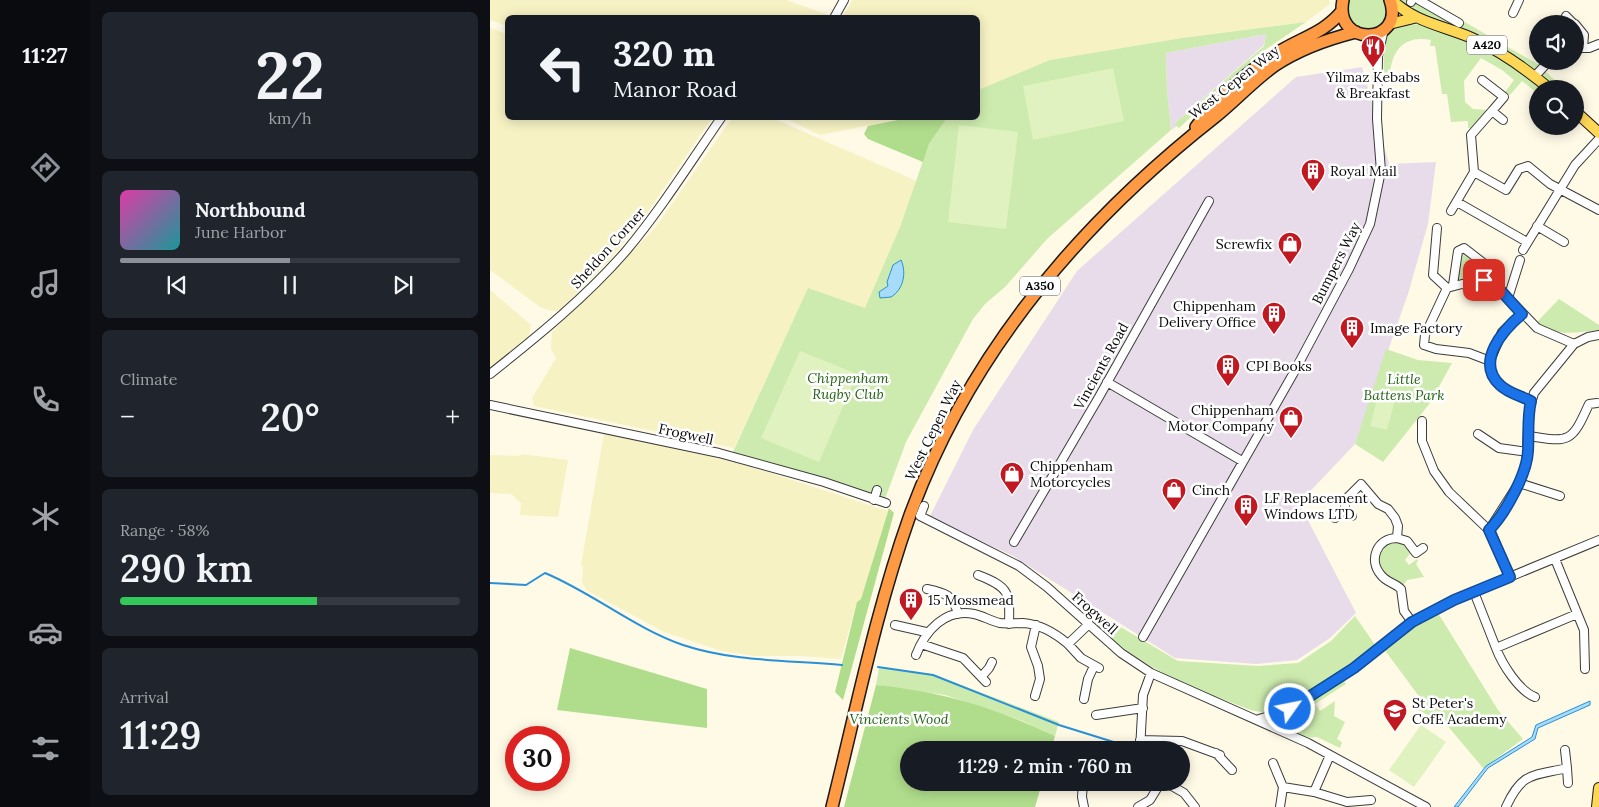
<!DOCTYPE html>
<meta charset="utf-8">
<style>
:root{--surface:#171b24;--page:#20242c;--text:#f1f3f6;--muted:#9ea1a6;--line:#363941;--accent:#8c9099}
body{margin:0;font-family:Lora,serif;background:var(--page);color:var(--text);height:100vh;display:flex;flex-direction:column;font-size:19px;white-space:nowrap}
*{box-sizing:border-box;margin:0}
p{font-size:16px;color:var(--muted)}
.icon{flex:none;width:28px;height:28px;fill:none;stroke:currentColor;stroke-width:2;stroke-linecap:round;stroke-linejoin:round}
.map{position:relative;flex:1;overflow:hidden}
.sheet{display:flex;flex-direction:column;gap:12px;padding:12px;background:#0d0f14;width:400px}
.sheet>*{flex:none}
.top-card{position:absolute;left:15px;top:15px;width:475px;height:105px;border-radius:8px;box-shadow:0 2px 12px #0003;background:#171b24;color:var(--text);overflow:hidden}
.fabs{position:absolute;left:1039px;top:15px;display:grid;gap:10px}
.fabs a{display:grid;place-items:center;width:55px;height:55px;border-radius:50%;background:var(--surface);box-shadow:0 2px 12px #0003;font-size:25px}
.speed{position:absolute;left:15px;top:726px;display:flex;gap:10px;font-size:25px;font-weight:700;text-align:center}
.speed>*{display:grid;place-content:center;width:65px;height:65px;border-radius:50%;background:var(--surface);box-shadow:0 2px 12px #0003;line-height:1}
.speed .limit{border:8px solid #d22;background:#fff;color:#111}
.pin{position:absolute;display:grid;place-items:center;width:42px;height:42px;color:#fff;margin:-21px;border-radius:10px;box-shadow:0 2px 8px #0006}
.me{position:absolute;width:55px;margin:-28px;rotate:57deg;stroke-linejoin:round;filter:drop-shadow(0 0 4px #0008)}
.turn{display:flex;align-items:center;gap:18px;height:105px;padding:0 25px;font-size:22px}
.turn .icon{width:65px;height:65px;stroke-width:2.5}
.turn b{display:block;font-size:35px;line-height:42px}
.big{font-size:38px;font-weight:600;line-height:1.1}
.sheet .card{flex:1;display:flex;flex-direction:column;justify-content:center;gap:8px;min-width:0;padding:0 18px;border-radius:8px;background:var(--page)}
.sheet .dial{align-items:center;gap:0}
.dial b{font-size:65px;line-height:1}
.song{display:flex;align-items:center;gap:15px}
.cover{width:60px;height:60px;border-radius:8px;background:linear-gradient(135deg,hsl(320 70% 55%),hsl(180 70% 35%))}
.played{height:5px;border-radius:2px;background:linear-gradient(90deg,var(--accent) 50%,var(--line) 50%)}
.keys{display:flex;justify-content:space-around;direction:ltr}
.heat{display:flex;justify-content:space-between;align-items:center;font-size:28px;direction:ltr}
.charge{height:8px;border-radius:4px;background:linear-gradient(90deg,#34c759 58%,var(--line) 0)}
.trip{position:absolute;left:410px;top:741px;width:290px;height:50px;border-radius:25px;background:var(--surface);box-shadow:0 2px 12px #0003;font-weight:600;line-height:50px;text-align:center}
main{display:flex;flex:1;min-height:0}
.menu{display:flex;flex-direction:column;width:90px;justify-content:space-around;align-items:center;background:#090b0e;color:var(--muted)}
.menu .icon{width:35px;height:35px}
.menu .current{color:var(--accent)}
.menu b{font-size:22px;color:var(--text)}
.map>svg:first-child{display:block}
</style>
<main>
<nav class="menu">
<b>11:27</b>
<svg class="icon current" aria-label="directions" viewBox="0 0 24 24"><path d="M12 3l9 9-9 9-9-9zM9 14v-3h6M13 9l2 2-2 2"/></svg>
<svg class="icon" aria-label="music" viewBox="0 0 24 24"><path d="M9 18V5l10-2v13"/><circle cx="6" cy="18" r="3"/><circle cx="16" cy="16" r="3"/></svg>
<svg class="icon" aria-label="phone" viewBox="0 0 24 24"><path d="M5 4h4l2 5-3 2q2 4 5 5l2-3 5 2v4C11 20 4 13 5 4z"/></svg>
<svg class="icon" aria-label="climate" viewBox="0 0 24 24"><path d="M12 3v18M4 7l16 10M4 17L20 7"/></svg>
<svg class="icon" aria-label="car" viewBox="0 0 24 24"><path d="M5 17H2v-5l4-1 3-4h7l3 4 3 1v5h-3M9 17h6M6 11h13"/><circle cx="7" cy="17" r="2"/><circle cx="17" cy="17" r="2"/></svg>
<svg class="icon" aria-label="filters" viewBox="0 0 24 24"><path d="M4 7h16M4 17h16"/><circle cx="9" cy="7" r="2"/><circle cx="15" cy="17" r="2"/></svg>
</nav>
<section class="sheet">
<div class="card dial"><b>22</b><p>km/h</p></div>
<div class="card">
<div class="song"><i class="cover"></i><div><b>Northbound</b><p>June Harbor</p></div></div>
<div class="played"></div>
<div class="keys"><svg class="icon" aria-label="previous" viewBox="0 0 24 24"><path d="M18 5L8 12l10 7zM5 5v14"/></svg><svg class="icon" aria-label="pause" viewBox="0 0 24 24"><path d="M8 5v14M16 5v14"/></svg><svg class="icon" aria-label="next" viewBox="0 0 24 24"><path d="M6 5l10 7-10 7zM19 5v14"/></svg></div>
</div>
<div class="card"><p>Climate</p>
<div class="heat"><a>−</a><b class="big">20°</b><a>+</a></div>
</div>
<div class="card"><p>Range · 58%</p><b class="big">290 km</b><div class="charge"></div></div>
<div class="card"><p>Arrival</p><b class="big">11:29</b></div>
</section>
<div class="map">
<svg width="1109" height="807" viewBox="0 0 1109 807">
<rect width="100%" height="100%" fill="#fffae6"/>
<path fill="#e8dcea" d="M776 34 774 45 685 123 687 126 681 130 677 90 676 53Z
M872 67 899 164 946 162 938 224 918 294 865 444 809 503 866 613 840 638 807 660 766 664 685 658 523 556 439 518 483 430 587 271 806 77Z"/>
<path fill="#f6f2c4" d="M0 0H296L339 15 337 18H18L17 26 0 20Z
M362 0H839L840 4 816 22 692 38 561 60 488 90V18H352Z
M0 28 17 34 18 118H222L155 216 121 259 70 310 62 311 50 307 0 270Z
M242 118H282L427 181 410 227 375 308 318 289 244 448 44 406 42 398 66 358 61 349 62 332 165 228Z
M295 118H417L330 135Z
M0 290 41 325 39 336 0 368Z
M114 434 240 460 398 511 371 600 367 602 351 659 309 656H264L232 651 174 632 96 590 92 582 93 567 91 564Z
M32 454 78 460 68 517 30 515 31 503 21 494 0 493V455L29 456Z"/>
<path fill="#cdebae" d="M858 0H895L898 16 890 28 871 31 860 21Z
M905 0H917L922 4 926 1 970 25 973 21 1049 65 1074 89H1048L1047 93 1032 81 1020 95 1015 92 1024 80 1012 70 991 58 974 81 975 102 983 109 1000 110 983 128H978V121L961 122 957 94H952L945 46H940L941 40C915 35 902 49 900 74L904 75 900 82 894 80C894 43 886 21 935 25Z
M816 22 772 52 689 128 684 124 774 46 776 34 676 53 677 90 681 130 557 239 515 287 495 304 483 319 416 442 395 499 391 498 390 491 385 490 377 494 326 476 242 454 318 288 375 308 410 227 439 144 457 118H488V90L560 60 692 38Z
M970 251 978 253V258L989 265H994L992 279H966V272L970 271 972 258 968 257Z
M1069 299 1109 325V330C1087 332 1066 338 1047 322Z
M896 349 928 360 962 363 940 403 893 462 865 444Z
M899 542C910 542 915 543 921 552L915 560 919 565 927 559 928 561 926 564 934 577 917 580 913 586 895 576 887 564 889 550Z
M580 597 688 661 768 666 808 663 841 641 865 616 886 646C862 664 804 710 776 712 764 713 751 706 740 702 677 680 622 649 580 597Z
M948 613 1008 710 1033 739 993 768 956 724 928 710V695L894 649 923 623Z
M389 668 442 674 569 722 565 736 530 720 455 695 386 685Z
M853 679 856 684 825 704 830 711 845 701 844 716 855 722 847 739 852 742 850 748 827 737 815 738 799 731 798 727 806 708Z"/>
<path fill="#b0dd8c" d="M417 118H457L439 144 433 162 378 139 374 134 378 126Z
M399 508 404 513 353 700 345 692 367 602 371 599Z
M80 648 217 689V728L67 710Z
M386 685C454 692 503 707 565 736L561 750H419V782L552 783 545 807H354Z"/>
<path fill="#e0f2c0" d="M623 68 634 121 543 140 533 86Z
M469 125 528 132 516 229 458 222Z
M310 351 367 374 329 462 271 438Z
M888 396 905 400 897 430 880 426Z
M931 725 956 742 924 787 899 770Z"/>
<path fill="#a6dbfa" stroke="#2990d6" d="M411 260C417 273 413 290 401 297L390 298 389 292 398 286 397 282 403 265Z
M1100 701V705L1048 728 1045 739 998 768 968 807H964L996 766 1042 737 1046 725Z"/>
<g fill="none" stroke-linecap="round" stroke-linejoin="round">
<path stroke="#2990d6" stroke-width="2" d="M0 583 36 585 55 573C103 593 144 628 193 645 244 662 299 660 352 665
M388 667 443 675 569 725 646 749"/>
<defs>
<path id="minor" d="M929 0 969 23
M921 2 922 0
M1023 13 1029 0
M1076 16 1084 24
M344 18 354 0
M1085 24 1094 35 1093 48
M879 36 888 56
M1085 48H1099L1109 44
M1045 76 1059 61
M992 80 1014 97 1002 111
M984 172 1016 190 1029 169 1038 166 1060 184 1109 210
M967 202 1037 242
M961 211 984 172 981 135 1002 111 1013 120
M1047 226 1074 242
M947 228 943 275 957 288
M1033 250 1085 165 1109 139
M963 285 968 251 974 248 996 265 994 284
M1018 298 1030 260
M1000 361 1012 332 1032 313
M0 374C48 336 96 297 136 251 171 209 200 163 231 118
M617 382 752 461
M1041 401C1022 392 999 386 1000 361L979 353 946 349 934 345 935 335 957 288 972 284 1001 286 1018 298 1047 328 1084 344
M0 405 229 453 334 482 396 503
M932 421V441L944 471 959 492 1001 532 1020 577
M988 434 1009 448 1038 452
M1039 436C1080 443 1082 442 1099 404L1107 403
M1029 483 1070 496
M384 500 387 490
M434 506 430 516 529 566 557 587 631 653 661 673 818 743 936 807
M855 509 862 516
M845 518 855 509V500L871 484 888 504 898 509 905 518 908 526 907 538C887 538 878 560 891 575 896 582 905 583 911 589L914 611 922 622
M999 530 1029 483 1036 466 1039 410 1044 393 1084 344 1098 337 1109 335
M907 538 917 541 926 553 933 548
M524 542 609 397 719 201
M1065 559 1094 630 1095 669
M488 575C519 587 520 592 519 624
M437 589C456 593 463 595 468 614
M984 592 1006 648 1087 614
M599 624 578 644 591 658 609 668
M405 625 436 632
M653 637 803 374 859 269 880 224 891 171 887 119 888 56 894 29
M431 644 473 658 496 682
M1006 648C1012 664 1029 691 1045 697
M426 655C435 631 455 608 484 614 493 616 501 621 510 623 517 624 525 623 533 623 550 624 565 633 578 644
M492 676 499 668 502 662
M545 696 550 679 548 666 541 647 546 625
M594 699 598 679 604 666
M606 715 653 708
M769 719 803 709
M792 731 807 704 864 668 922 622 964 600 1109 540
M650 740 692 741 730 755
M650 750 653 695 661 673
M726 753 742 770
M840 755 824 792 857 802 881 800
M783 763 793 787 824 792
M1077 768 1078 783
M593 782 592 797 594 807
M675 782 694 793 705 807
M648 807 660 800 671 782
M790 807 793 787
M1016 807C1032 772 1042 776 1077 768L1075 750"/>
<path id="major" d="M902 0C924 22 954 26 982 38 1011 51 1036 69 1060 89
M899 24 924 18
M1085 111 1109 133
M1107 807 1109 788"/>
<path id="highway" d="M853 0C843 48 916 45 900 0
M706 127C728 97 759 70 792 50 814 37 835 32 852 11
M342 807C366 711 386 611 419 518 478 354 590 223 725 117 745 101 763 81 784 66 808 50 838 39 866 32"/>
</defs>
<use href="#minor" stroke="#3c3c3c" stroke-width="10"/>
<use href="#major" stroke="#1a1a1a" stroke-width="12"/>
<use href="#highway" stroke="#1a1a1a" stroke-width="14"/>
<use href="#minor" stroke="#fff" stroke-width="8"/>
<use href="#major" stroke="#ffd756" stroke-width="10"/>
<use href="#highway" stroke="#ff9a44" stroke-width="11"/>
</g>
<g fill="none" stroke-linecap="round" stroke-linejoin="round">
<defs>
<path id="route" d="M800 709 864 668 922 622 964 600 1020 577 999 530C1015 514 1037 474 1038 451 1039 435 1037 417 1041 401 1031 396 1018 393 1010 385 985 362 1013 330 1032 314L1012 292 994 284V280"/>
</defs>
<use href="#route" stroke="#114b97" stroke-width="12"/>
<use href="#route" stroke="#1a73e8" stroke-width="9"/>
</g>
<defs>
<symbol id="restaurant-pin" viewBox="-11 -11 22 30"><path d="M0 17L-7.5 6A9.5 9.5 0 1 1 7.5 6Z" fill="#c11921" stroke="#fff"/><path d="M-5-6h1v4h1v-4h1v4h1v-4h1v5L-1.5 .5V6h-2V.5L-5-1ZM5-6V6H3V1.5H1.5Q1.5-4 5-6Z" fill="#fff"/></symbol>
<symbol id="building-pin" viewBox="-11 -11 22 30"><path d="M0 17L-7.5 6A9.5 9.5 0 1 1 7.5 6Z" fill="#c11921" stroke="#fff"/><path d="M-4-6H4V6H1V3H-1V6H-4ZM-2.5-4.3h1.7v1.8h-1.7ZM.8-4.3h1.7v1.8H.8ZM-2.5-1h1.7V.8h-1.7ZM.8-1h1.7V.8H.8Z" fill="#fff"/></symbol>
<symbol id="shop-pin" viewBox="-11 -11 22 30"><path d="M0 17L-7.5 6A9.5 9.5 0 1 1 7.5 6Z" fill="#c11921" stroke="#fff"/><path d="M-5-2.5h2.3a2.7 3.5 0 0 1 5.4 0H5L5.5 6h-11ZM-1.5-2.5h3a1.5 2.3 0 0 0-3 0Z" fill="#fff"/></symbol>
<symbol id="school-pin" viewBox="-11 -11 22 30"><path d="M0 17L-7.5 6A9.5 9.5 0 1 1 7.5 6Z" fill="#c11921" stroke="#fff"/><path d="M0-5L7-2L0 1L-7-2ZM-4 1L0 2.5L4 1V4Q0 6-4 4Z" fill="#fff"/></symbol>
</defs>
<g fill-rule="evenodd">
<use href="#restaurant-pin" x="869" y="33" width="28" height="38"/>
<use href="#building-pin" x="809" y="157" width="28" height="38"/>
<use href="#shop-pin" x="786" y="230" width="28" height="38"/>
<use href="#building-pin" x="770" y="300" width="28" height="38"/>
<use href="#building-pin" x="848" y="314" width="28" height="38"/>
<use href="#building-pin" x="724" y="352" width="28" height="38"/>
<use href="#shop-pin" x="787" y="404" width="28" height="38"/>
<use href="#shop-pin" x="508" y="460" width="28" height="38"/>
<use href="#shop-pin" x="670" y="476" width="28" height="38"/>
<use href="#building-pin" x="742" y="492" width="28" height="38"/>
<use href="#building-pin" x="407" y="586" width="28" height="38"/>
<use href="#school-pin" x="891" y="697" width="28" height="38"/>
</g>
<g text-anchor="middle" stroke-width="5" stroke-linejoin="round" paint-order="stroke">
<g fill="#fff" stroke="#535353" stroke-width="1">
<rect x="977" y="35.5" width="40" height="19" rx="4"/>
<rect x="530" y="276.5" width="40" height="19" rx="4"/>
</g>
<g font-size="12" font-weight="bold" fill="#090909">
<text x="997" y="49">A420</text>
<text x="550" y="290">A350</text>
</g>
<g font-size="14" fill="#090909" stroke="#fff" text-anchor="start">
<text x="883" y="82" text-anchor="middle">Yilmaz Kebabs<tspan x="883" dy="16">&amp; Breakfast</tspan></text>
<text x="840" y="176">Royal Mail</text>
<text x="782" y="249" text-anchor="end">Screwfix</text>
<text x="766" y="311" text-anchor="end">Chippenham<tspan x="766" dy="16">Delivery Office</tspan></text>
<text x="880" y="333">Image Factory</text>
<text x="756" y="371">CPI Books</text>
<text x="784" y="415" text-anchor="end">Chippenham<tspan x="784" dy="16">Motor Company</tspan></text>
<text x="540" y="471">Chippenham<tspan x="540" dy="16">Motorcycles</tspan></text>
<text x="702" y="495">Cinch</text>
<text x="774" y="503">LF Replacement<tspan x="774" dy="16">Windows LTD</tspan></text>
<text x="438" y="605">15 Mossmead</text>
<text x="922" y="708">St Peter's<tspan x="922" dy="16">CofE Academy</tspan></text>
</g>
<g font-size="14" fill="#090909" stroke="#fff">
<text transform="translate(744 82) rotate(-38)" y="5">West Cepen Way</text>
<text transform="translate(118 248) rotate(-48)" y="5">Sheldon Corner</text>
<text transform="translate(846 263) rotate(-63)" y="5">Bumpers Way</text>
<text transform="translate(611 366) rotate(-61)" y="5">Vincients Road</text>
<text transform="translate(443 430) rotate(-64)" y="5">West Cepen Way</text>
<text transform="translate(196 434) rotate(12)" y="5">Frogwell</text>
<text transform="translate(605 613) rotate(42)" y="5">Frogwell</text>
</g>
<g font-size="14" font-style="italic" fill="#266417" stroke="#fff">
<text x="358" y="383">Chippenham<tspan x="358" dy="16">Rugby Club</tspan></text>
<text x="914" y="384">Little<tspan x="914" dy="16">Battens Park</tspan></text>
<text x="409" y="724">Vincients Wood</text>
</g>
</g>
</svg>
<div class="fabs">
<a><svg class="icon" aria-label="sound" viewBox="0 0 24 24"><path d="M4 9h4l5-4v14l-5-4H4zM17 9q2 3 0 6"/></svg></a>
<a><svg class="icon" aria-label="search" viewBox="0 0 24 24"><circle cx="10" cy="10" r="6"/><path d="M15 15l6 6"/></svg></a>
</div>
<div class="speed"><div class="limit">30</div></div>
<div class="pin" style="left:994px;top:280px;background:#d93025"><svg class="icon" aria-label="arrive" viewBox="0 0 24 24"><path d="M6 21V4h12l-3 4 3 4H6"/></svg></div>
<svg class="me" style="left:800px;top:709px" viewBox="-20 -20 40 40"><circle r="17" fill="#1a73e8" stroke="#fff" stroke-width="3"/><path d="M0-11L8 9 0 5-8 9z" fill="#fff"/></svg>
<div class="trip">11:29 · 2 min · 760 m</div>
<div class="top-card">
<div class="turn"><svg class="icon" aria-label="left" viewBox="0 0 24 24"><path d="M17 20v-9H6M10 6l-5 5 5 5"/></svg><div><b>320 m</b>Manor Road</div></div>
</div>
</div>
</main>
